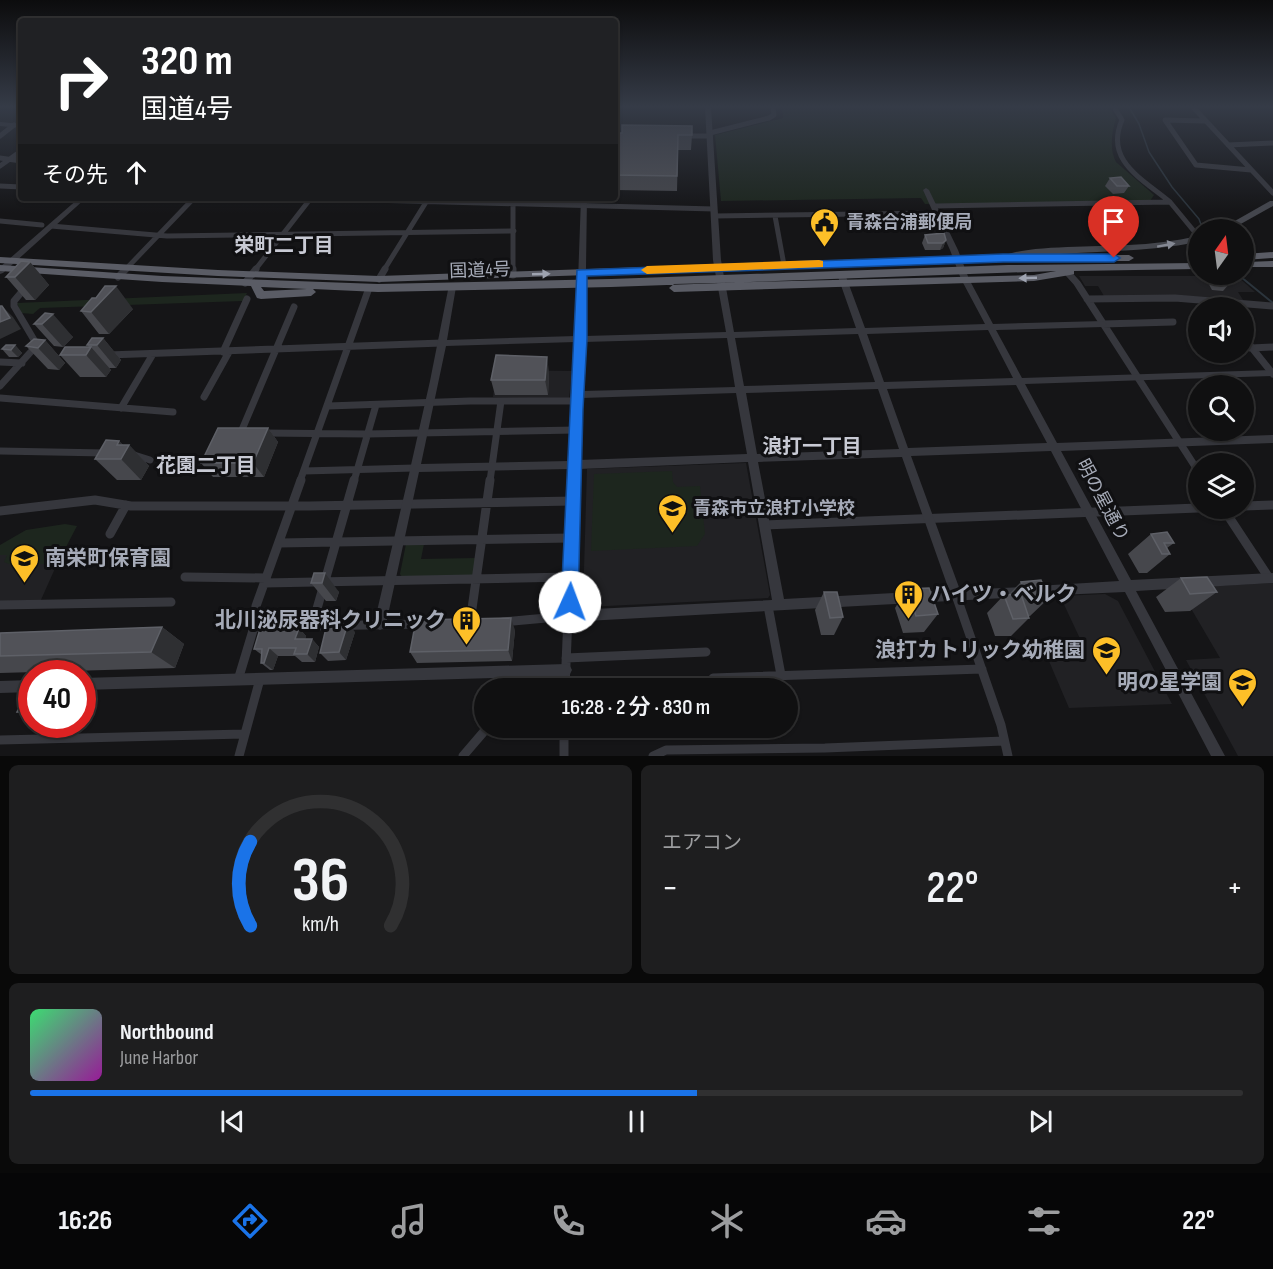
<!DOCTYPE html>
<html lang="ja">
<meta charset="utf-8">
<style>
:root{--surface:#101011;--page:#1e1e1f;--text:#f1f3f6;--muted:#9c9d9f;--line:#303031;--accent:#1a73e8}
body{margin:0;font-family:"Sofia Sans Condensed","Noto Sans JP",sans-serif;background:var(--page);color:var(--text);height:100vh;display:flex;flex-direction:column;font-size:22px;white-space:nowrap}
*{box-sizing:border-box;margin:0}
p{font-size:20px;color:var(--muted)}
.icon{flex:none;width:33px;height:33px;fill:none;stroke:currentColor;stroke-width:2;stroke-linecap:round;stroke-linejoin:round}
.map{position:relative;height:756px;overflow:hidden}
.drawer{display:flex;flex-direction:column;gap:9px;padding:9px;background:#090909;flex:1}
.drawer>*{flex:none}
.hud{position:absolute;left:18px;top:18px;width:600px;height:183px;border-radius:6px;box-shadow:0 2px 4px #0004,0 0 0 2px var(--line);background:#202124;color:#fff;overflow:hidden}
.needle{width:39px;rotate:14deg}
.controls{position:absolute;left:1188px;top:219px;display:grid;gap:12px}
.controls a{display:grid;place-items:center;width:66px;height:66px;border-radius:50%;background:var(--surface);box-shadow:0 2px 4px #0004,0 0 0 2px var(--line);font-size:30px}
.speed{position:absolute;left:18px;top:660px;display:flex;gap:12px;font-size:30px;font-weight:700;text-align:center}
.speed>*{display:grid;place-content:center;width:78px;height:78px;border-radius:50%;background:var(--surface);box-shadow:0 2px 4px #0004,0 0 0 2px var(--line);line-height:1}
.speed .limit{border:9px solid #d22;background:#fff;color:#111}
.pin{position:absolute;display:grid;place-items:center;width:51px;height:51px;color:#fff;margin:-62px -26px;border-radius:50% 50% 50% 0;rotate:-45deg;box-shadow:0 0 6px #0007}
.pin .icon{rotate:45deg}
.me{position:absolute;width:66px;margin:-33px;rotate:2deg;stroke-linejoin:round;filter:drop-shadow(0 0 4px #0008)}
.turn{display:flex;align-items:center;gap:21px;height:126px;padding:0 24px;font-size:27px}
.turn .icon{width:78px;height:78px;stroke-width:2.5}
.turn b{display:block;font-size:42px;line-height:51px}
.then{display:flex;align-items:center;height:57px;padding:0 24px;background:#0003;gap:12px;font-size:22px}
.big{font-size:45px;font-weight:600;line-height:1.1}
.drawer .tile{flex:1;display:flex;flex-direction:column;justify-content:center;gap:9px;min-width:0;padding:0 21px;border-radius:9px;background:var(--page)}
.drawer .dial{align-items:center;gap:0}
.dial svg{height:156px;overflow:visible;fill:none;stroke:var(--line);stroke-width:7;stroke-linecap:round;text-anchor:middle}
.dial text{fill:var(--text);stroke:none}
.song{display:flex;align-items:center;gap:18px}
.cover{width:72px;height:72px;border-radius:9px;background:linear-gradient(135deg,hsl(140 70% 55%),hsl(300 70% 35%))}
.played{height:6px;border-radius:3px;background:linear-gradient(90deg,var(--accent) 55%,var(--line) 55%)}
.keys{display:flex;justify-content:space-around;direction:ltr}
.heat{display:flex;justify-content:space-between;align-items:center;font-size:33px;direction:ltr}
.drawer .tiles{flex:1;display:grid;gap:9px;grid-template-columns:1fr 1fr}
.tile:last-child{grid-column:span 2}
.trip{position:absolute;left:474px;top:678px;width:324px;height:60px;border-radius:30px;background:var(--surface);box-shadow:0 2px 4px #0004,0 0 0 2px var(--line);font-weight:600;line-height:60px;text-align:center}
.dock{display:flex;height:96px;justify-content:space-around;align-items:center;background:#060607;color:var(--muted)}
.dock .icon{width:42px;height:42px}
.dock .on{color:var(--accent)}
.dock b{font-size:27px;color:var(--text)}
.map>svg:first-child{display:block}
</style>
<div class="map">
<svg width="1273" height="756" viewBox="0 0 1273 756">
<rect width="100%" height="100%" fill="#151517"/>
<path fill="#212124" d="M1079 276H1237L1255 292H1238L1245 303 1104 296 1098 286H1085Z
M496 370 572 371 569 399 493 397Z
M746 463 770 595 768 598 586 607 583 603 587 469Z
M0 555H7L9 564H57L40 602H0Z
M1273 583V756H1238L1186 660 1220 658 1179 588Z
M1105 594 1118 601 1172 704 1069 708 1043 647 1083 645 1060 596Z"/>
<path fill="#1d261e" d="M782 107H1109L1116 118C1112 132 1109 149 1116 162L1154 195 1150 201 925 204 921 198 721 201 715 135 783 118Z
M247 293 243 301 40 308 33 314 21 313 17 303Z
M672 471 673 482 677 487 700 486 705 534 697 546 591 551 594 474Z
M65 524 77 526 57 564H9L4 562 7 555H0V545L26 530Z
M406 544H424L421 559 476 558 473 576 402 577 400 574Z
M627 676 628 688H572V680Z"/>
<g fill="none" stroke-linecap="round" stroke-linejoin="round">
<path stroke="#2b343c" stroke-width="1.5" d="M1129 107 1139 124 1149 152 1172 187 1199 219 1203 230"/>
<path stroke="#2b343c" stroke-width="2" d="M1241 277 1273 303"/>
<path stroke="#36373d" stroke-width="5" d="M1114 107 1122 120C1104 161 1143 179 1170 202
M1193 107 1273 193
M1205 121 1165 120 1196 165 1251 170
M710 133 769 118 774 115 773 107
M0 136 14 125
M684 136H710
M1228 145 1273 143
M0 158 21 161
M0 166 21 151
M0 186 21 187
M294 198 714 209
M513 205V270
M934 206 1170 202 1198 236
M715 216 938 213
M775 216 784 265
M0 221 42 225
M51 226 167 236 514 231
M125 270 194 198
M255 270 311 198
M384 270 428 199"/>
<path stroke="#36373d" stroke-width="7" d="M513 269V275
M1067 272 1077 283 1198 471
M118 277 126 269
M379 279 385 269
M245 283 256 269
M1087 299 1175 298 1273 306
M1103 324 1173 322
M1244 338 1273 374
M1251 348 1273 347
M223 352 247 299
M108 355 442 343
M0 362 22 363
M0 386 37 345 14 306V301L25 288
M204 397 229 352
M0 398 173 412
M328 406 470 401H577
M121 408 153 354
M243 433 241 432 294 307
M263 433 367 434 576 430
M0 451 105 453
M131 454 150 460
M304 471 414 468
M300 481 369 288
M354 481 376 405
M490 481 501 401"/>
<path stroke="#36373d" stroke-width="9" d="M1244 506 1273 505
M1223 508 1269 578
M0 511 95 500 131 506H309L573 501
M764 525 1198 508
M110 534 126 505
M279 543 572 538
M185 577 266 578
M264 583 570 577
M956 595 1001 725 1008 756
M0 605 171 602
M768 606 781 675
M503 622 568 616 565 688
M470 623 490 480
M312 626 354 480
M254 627 423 624
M566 658 706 652
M713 678 982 669
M238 680 254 627 256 606 301 480
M517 688 527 672
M564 728V756
M0 740 244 734
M239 756 260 679
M463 756 487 728
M653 756 666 750 825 748 1004 741"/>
<path fill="#36373d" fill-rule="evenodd" d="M705 107H711L721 260 734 332 856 328 837 274 841 271 845 274 865 328 985 324 961 279 950 250 923 190 926 188 929 190 958 250 969 279 993 324 1103 321 1107 324 1103 327 996 330 1022 378 1273 370 1272 376 1025 384 1057 443 1273 435V443L1061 451 1131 580 1273 573V583L1136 591 1225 756H1211L1125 592 1036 596 1032 595 1030 591 1032 587 1036 586 1119 581 1051 451 911 456 960 590 1022 587 1026 588 1028 592 1026 596 1022 597 568 622 564 620 562 616 569 469 419 472 386 624 384 628 380 630 376 628 374 624 410 470 409 468 411 465 430 381 449 285 452 284 456 287 447 340 576 336 581 198H587L585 336 726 332 713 260ZM988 330 1013 378 884 382 867 334ZM858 334 875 382 744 386 735 338ZM727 338 735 387 583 391 584 342ZM576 342 569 461 421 464 446 346ZM1016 385 1047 443 908 448 887 389ZM878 389 899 449 757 454 746 393ZM736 393 747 454 579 460 582 398ZM902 457 949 590 784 599 758 462ZM748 462 772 600 574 610 579 469Z
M0 122 21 124V128L0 126Z
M79 198H86L3 273 0 274V267Z
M566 664 570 666 572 670 570 674 566 676 82 690V678Z
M32 680V692L0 693V681Z"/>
<path fill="#44464d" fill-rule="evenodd" d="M1270 201H1273V206L1230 230H1219Z
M1198 236V242C1135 255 1071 249 1007 260L1003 257C1018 245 1104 247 1128 245 1152 244 1175 241 1198 236Z"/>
<path fill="#5a5c65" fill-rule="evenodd" d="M1273 252V258L1244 260V254Z
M1003 255H1129L1134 258 1129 261H1003L379 282 218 276 0 263V257L218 270 379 276Z
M1273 261V267H1244V263L1247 262Z
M1198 263V269L1074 271V274L1070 275 1034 281 674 292 669 288 674 284 1034 275 1056 271 611 287 378 292 313 289 316 292 311 296 261 299 257 298 251 286 162 282 0 271V265L162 276 378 284 611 279 1008 265ZM261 287 307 289 264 291Z"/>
</g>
<path fill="#46474c" d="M617 133 692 135 691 150H678L677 191 615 190V146Z
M1110 178 1129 186 1124 193 1113 194 1105 186Z
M925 235 946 240 943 248 940 250H925L922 243Z
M30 262 49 285 35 300H26L6 277Z
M1209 274H1224L1230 283 1223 291 1212 290 1206 279Z
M133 309 109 334H99L81 311Z
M45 313 73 337 63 347 54 346 34 324Z
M103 338 121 360 116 368H109L111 370 106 377H80L60 355 89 347 87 345Z
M45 340 65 363 59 370 48 369 26 346Z
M15 345 22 353 18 357H9L2 349Z
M549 372 548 395H495L491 380Z
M268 428 278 442 264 477H213L201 463Z
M119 441 123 445H129L149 466 141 480H117L95 459Z
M1151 534 1174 543 1167 548 1170 554 1147 573H1139L1128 554Z
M314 573 339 592 336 601H326L311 583Z
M1181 578 1217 592 1190 611 1165 612 1156 597Z
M1021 582 1049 598 1030 616H1029V618L1011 636H995L987 613 1004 595H1008Z
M907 589 938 614 924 632 903 633 895 608Z
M824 592 843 617 834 635H821L815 610Z
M162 627 184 644 175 668 0 673V633Z
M290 628H299L306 636 305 639H312L319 647 315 662H302L295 656H278L273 670H270L261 663 262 655 254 649Z
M515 630 512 661 417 663 410 652Z
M355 632 346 660 328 661 320 653Z
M32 692V719L17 712Z
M45 724H76L49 726Z"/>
<path fill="#2e2f32" d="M946 240 943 248 940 250 943 243Z
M30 262 49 285 35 300 15 277Z
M116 286 133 309 109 334 91 312Z
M2 306 13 317 21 329 0 339V322Z
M53 314 73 337 63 347 42 324Z
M103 338 121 360 116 368 97 345Z
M45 340 65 363 59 370 38 348Z
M15 345 22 353 18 357 11 350Z
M91 347 111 370 106 377 86 355Z
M547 357 549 372 548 395 545 380Z
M268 428 278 442 264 477 253 463Z
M119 441 127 449 129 445 149 466 141 480 121 459 117 445Z
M325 573 339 592 336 601 322 583Z
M511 618 515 630 512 661 508 650Z
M348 623 355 632 346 660 339 652Z
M162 627 184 644 175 668 151 652Z
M299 628 306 636 303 647 295 639Z
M312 639 319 647 315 662 307 654Z
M269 648 278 656 273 670 264 663Z"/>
<path fill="#515258" stroke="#5e6067" stroke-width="1.5" d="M622 125 692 126V135H678L677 176 615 175V146L617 133H622Z
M1121 177 1129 186H1117L1110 178Z
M944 233 946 240 943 243H928L925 235Z
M21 261 30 262 15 277H6Z
M1214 274H1224L1230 283 1218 282Z
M105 286H116L91 312 81 311 92 298H96Z
M0 306H2L10 318 0 322Z
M45 313 53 314 42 324H34Z
M92 338H103L97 345H87Z
M34 339 45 340 38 348 26 346Z
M6 345H15L11 350 2 349Z
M65 347H91L86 355H60Z
M496 355 547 357 545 380H491Z
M218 428H268L253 463H201Z
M106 440 119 441 117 445H129L121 459H95Z
M1167 532 1174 543H1164L1170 554H1162L1151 534Z
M314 573H325L322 583H311Z
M1207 577 1217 592 1190 594 1181 578Z
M1041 580 1049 598H1028L1021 582Z
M929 588 938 614 916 616 907 589Z
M824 592H837L843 617 830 618Z
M1021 594 1029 618 1013 619 1004 595Z
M511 618 508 650 410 652 416 620Z
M348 623 339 652 320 653 327 624Z
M287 625 286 628H299L295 639H312L307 654H294L296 648H269L264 663H261L262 649H254L260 629Z
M162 627 151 652 0 656V633Z
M32 692V712H17L27 693Z"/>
<defs><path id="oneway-solid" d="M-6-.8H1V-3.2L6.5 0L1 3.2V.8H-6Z" transform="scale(1.5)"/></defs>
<use fill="#848893" href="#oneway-solid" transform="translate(1166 245) rotate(-10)"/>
<g fill="#9ea3b0">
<use href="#oneway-solid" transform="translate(541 274) rotate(-2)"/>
<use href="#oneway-solid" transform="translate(1028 278) rotate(178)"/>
</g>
<linearGradient id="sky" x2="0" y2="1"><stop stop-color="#0c0c0d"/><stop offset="0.5" stop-color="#353b47"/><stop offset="1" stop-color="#353b47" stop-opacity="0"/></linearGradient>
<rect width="1273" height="213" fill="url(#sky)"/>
<path fill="#1a73e8" stroke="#114b97" stroke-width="1.5" d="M1003 254H1114L1120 258 1114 262H1003L587 276V339L583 409 578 602 576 608 570 611 564 608 561 602 577 270Z"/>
<path fill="#f59e0b" d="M819 260 823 261V267L647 274 641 270 647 266Z"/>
<defs>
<symbol id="civic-pin" viewBox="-11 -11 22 30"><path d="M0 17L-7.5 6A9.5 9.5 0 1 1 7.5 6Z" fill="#fdbf28" stroke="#101012"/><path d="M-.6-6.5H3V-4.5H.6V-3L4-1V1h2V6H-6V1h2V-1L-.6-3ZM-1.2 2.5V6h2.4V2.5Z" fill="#111"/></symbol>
<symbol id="school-pin" viewBox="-11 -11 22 30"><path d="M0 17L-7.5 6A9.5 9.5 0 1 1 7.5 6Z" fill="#fdbf28" stroke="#101012"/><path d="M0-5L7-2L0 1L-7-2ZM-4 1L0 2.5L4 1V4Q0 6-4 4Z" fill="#111"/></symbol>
<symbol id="building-pin" viewBox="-11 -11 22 30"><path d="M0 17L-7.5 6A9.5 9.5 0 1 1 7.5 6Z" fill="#fdbf28" stroke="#101012"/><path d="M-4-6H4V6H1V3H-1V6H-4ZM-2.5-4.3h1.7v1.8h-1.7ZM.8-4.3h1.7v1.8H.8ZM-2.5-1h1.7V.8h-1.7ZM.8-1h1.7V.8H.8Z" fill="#111"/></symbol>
</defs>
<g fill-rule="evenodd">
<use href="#civic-pin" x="808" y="206" width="33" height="45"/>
<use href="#school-pin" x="656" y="492" width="33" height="45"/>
<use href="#school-pin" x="8" y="542" width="33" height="45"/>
<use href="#building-pin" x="892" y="578" width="33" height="45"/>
<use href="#building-pin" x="450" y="604" width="33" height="45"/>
<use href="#school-pin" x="1090" y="634" width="33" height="45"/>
<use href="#school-pin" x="1226" y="666" width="33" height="45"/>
</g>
<g text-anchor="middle" stroke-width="6" stroke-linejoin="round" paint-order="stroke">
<g font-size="18" font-weight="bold" fill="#a6abb8" stroke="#101012" text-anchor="start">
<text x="846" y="228">青森合浦郵便局</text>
<text x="693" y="514">青森市立浪打小学校</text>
</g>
<g font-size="18" fill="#a6abb8" stroke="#101012">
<text transform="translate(480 270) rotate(-2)" y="6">国道4号</text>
<text transform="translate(1103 500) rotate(62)" y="6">明の星通り</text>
</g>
<g font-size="20" font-weight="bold" fill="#c8cad4" stroke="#101012">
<text x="284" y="252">栄町二丁目</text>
<text x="812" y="453">浪打一丁目</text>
<text x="206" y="472">花園二丁目</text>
</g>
<g font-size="21" font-weight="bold" fill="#a6abb8" stroke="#101012" text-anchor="end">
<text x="45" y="565" text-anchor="start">南栄町保育園</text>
<text x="930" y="601" text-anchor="start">ハイツ・ベルク</text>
<text x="446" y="627">北川泌尿器科クリニック</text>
<text x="1085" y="657">浪打カトリック幼稚園</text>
<text x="1222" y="689">明の星学園</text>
</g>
</g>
</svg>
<div class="controls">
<a><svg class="needle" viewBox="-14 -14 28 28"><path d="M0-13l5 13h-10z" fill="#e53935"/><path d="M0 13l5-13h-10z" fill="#9c9d9f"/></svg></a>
<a><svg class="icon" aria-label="sound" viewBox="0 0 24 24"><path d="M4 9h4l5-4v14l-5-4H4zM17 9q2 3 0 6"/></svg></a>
<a><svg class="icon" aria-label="search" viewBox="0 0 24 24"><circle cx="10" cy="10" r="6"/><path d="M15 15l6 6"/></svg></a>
<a><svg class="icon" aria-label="layers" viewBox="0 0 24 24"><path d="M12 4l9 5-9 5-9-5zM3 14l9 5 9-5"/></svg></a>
</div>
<div class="speed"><div class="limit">40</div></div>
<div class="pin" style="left:1114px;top:258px;background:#d93025"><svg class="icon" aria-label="arrive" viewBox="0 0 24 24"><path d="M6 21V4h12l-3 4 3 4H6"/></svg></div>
<svg class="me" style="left:570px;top:602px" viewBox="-20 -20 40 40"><circle r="19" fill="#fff"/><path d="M0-13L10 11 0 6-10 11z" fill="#1a73e8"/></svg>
<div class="trip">16:28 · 2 分 · 830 m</div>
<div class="hud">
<div class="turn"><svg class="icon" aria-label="right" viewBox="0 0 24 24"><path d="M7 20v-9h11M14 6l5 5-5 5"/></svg><div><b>320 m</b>国道4号</div></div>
<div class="then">その先<svg class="icon" aria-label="ahead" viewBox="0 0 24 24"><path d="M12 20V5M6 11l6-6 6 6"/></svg></div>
</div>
</div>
<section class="drawer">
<div class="tiles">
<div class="tile dial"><svg viewBox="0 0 100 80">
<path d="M14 69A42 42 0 1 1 86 69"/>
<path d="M14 69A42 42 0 0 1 14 26" stroke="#1a73e8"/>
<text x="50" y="56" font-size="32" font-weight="700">36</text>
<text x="50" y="72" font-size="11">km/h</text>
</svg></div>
<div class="tile"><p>エアコン</p>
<div class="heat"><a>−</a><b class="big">22°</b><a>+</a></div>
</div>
<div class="tile">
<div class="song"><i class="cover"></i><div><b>Northbound</b><p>June Harbor</p></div></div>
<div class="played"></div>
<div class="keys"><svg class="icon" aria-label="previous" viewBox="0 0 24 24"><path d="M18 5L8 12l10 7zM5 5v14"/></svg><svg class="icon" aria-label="pause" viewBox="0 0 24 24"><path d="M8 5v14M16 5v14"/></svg><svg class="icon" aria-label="next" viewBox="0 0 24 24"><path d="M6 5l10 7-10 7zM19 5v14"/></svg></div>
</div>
</div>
</section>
<nav class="dock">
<b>16:26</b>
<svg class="icon on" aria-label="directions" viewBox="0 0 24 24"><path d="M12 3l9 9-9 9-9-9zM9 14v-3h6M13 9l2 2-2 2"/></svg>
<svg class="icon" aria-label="music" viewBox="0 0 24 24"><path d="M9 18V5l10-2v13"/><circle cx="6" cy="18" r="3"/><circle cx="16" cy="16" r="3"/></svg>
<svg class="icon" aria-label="phone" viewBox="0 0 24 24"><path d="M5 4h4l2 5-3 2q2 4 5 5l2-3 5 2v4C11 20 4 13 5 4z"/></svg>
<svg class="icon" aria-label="climate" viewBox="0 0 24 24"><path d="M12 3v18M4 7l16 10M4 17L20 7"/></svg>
<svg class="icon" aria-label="car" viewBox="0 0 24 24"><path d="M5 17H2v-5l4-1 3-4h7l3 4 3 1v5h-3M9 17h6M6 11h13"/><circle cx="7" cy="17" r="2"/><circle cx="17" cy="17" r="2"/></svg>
<svg class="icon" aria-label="filters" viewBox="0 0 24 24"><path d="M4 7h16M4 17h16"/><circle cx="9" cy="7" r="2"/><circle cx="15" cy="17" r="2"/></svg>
<b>22°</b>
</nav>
